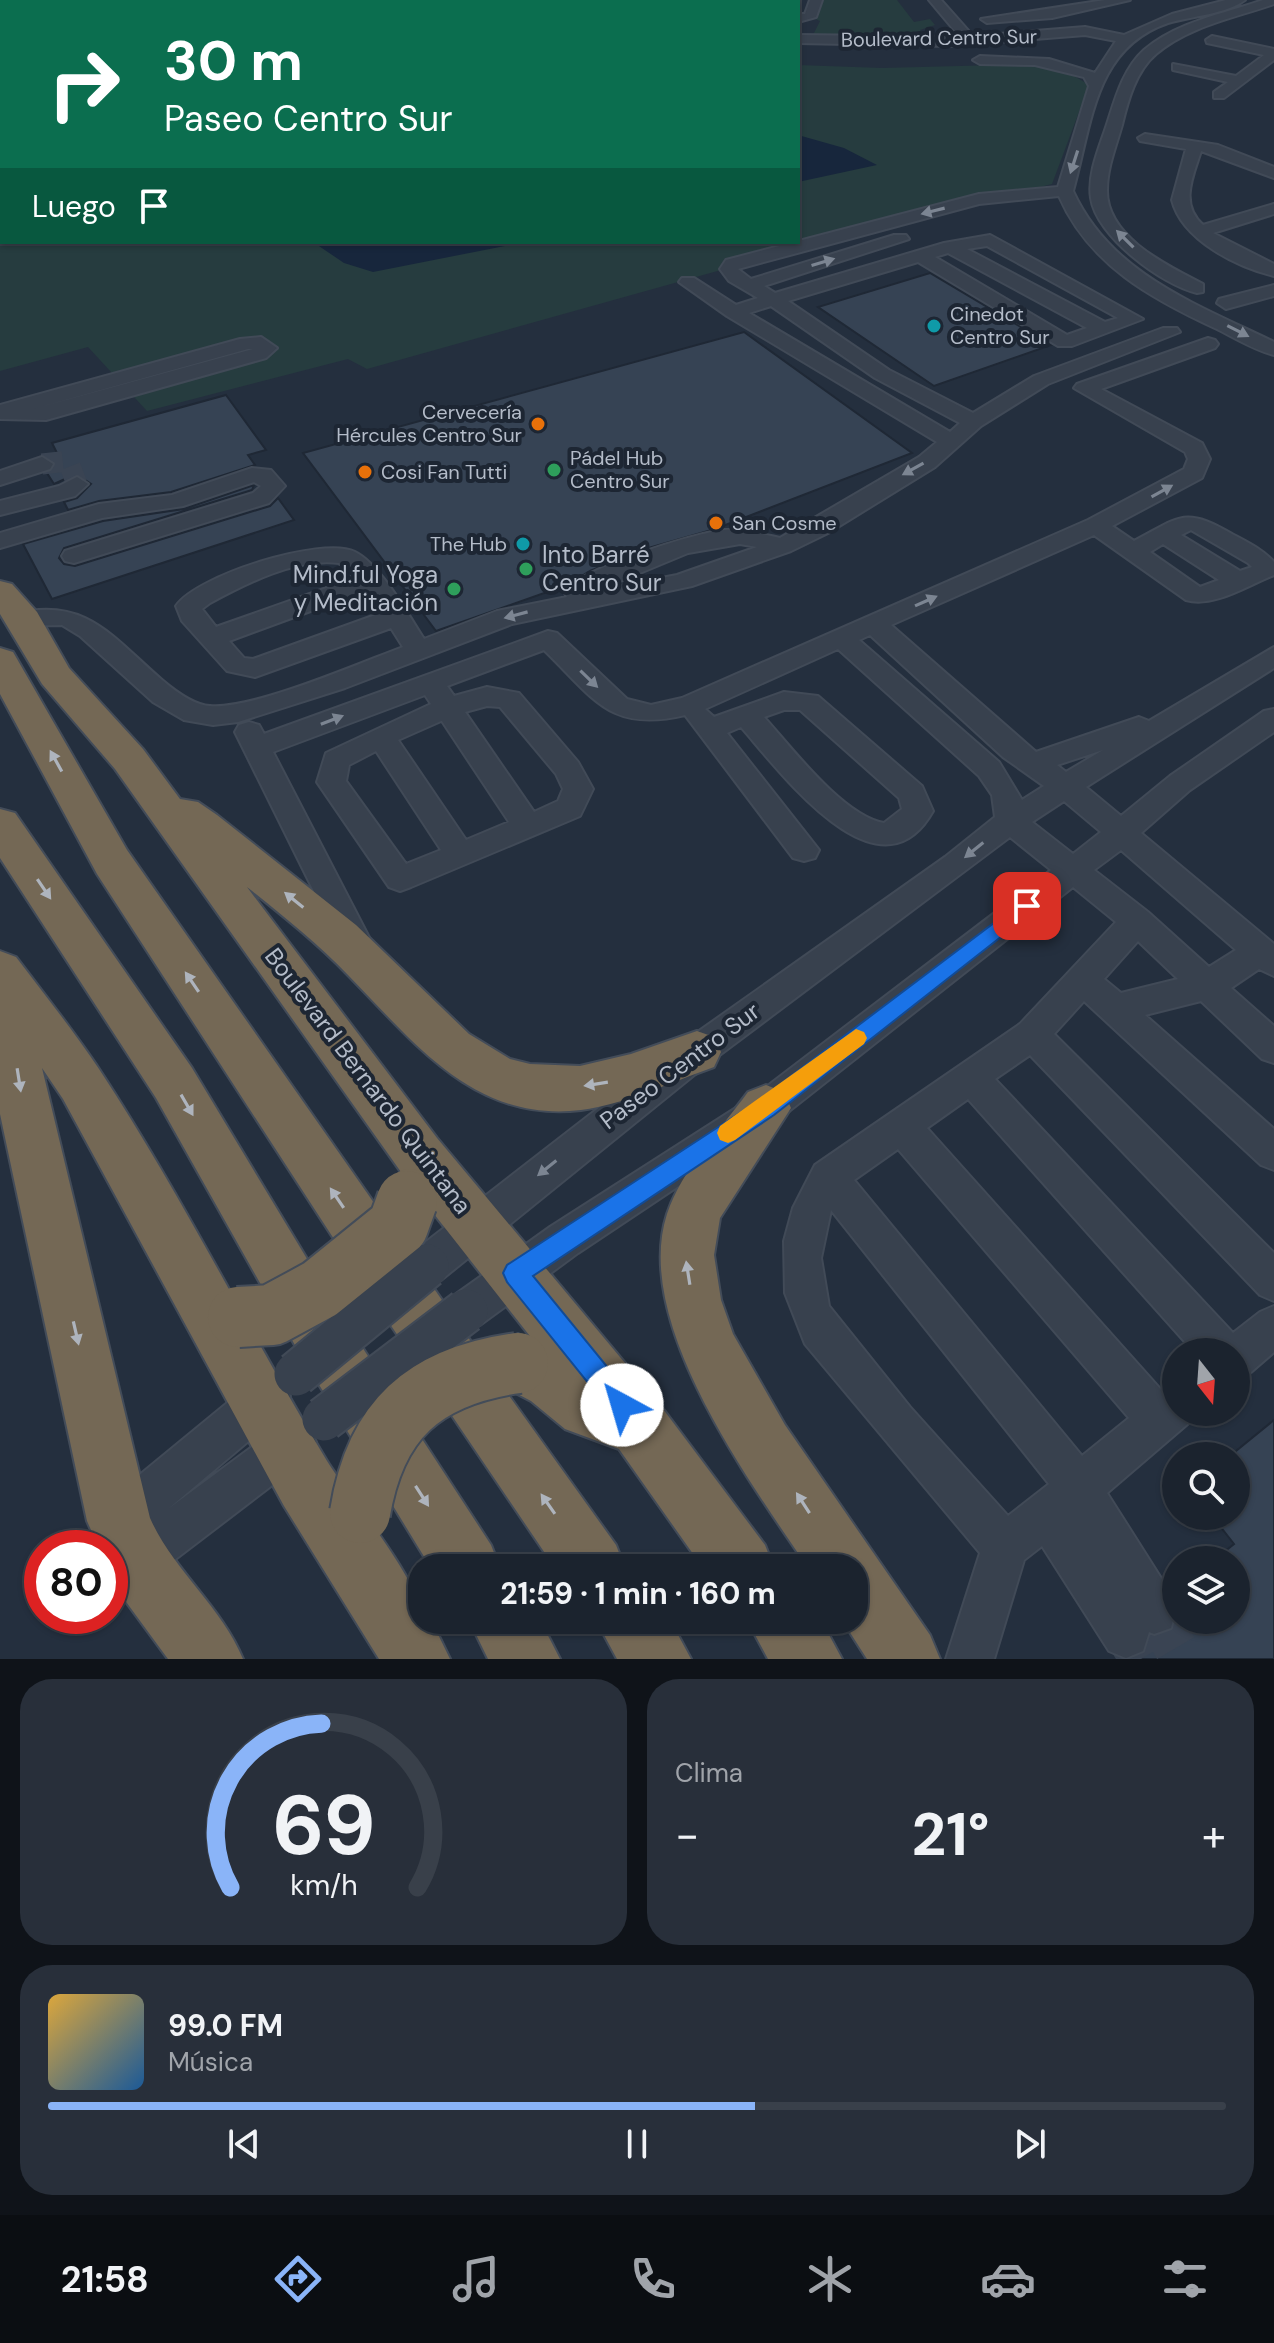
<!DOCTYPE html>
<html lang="es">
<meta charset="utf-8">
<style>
:root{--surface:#1b232e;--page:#282f3a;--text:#f1f3f6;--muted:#a0a4aa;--line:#39404a;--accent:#8ab4f8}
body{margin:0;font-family:"DM Sans",sans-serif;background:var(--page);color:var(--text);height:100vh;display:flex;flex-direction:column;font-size:30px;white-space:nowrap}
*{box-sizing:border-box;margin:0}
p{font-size:26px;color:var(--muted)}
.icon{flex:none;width:44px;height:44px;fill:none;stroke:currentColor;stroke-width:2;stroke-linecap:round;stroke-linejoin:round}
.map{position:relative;height:1659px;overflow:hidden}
.sheet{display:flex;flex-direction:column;gap:20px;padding:20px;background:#0f1319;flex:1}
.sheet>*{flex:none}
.hud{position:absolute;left:0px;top:0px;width:800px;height:244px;box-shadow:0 2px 6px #0004,0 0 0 2px var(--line);background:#0b6e4f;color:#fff;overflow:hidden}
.needle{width:52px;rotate:163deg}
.tools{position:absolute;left:1162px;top:1338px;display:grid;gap:16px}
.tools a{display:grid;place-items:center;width:88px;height:88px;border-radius:50%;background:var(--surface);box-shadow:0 2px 6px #0004,0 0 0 2px var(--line);font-size:40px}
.speed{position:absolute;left:24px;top:1530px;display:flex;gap:16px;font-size:40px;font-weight:700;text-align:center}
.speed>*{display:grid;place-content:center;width:104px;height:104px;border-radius:50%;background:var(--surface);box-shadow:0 2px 6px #0004,0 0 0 2px var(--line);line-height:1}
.speed .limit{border:12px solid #d22;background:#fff;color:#111}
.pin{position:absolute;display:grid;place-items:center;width:68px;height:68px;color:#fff;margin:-34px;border-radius:16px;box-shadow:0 4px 12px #0006}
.me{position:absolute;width:88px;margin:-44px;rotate:321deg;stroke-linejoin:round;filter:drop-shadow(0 0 6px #0008)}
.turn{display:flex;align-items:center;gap:28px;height:168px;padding:0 32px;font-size:36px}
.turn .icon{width:104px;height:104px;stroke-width:2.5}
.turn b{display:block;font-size:56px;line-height:68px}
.then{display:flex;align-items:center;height:76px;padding:0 32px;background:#0003;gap:16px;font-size:30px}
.big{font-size:60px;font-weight:700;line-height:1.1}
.sheet .widget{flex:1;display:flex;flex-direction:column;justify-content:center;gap:12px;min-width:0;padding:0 28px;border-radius:32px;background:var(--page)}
.sheet .dial{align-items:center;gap:0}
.dial svg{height:208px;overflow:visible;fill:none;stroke:var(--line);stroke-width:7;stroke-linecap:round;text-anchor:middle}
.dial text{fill:var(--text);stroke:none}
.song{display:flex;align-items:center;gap:24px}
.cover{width:96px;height:96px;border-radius:12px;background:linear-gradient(135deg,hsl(40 70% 55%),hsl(210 70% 35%))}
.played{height:8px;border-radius:4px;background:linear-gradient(90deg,var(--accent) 60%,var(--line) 60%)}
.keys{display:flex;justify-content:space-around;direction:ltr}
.heat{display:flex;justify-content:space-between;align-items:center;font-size:44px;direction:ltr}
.sheet .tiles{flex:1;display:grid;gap:20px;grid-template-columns:1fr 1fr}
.widget:last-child{grid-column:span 2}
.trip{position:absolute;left:408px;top:1554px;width:460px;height:80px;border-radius:32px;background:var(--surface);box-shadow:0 2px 6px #0004,0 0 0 2px var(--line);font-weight:700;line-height:80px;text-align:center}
.menu{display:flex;height:128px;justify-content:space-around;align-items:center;background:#0b0e12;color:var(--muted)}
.menu .icon{width:56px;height:56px}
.menu .active{color:var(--accent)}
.menu b{font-size:36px;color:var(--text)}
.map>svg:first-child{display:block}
</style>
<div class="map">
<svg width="1274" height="1659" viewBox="0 0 1274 1659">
<rect width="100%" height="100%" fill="#242f3e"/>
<path fill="#263c3f" d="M0 0 391 2H2V242H798V65L882 68 1034 64 1067 72 1086 83 1088 88 1052 184 764 258 367 369 348 359 147 411 88 347 0 371Z
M817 0H897L914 22 930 19 935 25 920 30 928 38 813 35 820 21 811 17Z"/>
<path fill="#17263c" d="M798 135 844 148 877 165 798 182Z
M313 242H525L373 272 344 263Z"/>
<path fill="#364354" stroke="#1f2835" stroke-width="2" d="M930 273 1051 345 934 386 818 307Z
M744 332 912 453 715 529 638 551 590 571 567 585 436 631 303 453Z
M226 395 266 450 248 455 255 465 171 492 99 501 68 510 64 502 77 498 91 484 76 474 54 484 47 473 56 463 48 457 58 455 52 443Z
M254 485 252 490 64 548 59 558 64 564 75 566 270 506 278 498 294 520 52 599 23 544 103 521 184 509Z
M1274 1420V1659H1131L1146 1652 1151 1636 1172 1631 1176 1620H1236V1560H1214L1234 1544 1212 1516H1236V1451Z"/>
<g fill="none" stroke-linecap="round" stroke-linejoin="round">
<path stroke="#3a4453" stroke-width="21" stroke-dasharray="21 11" stroke-linecap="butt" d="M42 464 68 461 77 484"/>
<path stroke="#3a4453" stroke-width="43" stroke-dasharray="43 21" stroke-linecap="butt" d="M1154 1611 1182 1659
M1126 1634 1141 1659"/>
<defs>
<path id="minor" d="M128 0H145L146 2H129Z
M277 0H308L309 2H278Z
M363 0H396L397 2H364Z
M810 0H822L816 17 798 22V14H805Z
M929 0H941L973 36 1085 27 1124 35 1172 14 1226 0H1245C1226 14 1192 16 1168 23 1094 48 1092 124 1073 191 1111 274 1196 304 1274 342V355C1254 350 1235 338 1217 329 1152 299 1089 265 1059 196L979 204 738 269 751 279 894 235H906L909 239 764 286 775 293 944 243 990 235 1143 319 1072 346H1058L918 262 788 301 889 370 973 413 1034 376 1163 328H1177L1180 332 1048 384 981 426 935 467 828 533 791 551 692 586 512 624 345 688 238 722 213 725 184 720 153 702 80 636 62 625 15 626 11 620 15 614C86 596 113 638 162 680 175 691 193 705 210 706 252 710 360 663 403 647L391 628 255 677 227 671 182 621 176 606C196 576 321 536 355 552 380 564 409 616 424 639L497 611 567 597 564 592C578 570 696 532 725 530 744 529 762 534 780 538L919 457 937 442 727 316 679 282 682 278H694L736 305 758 298 729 281 720 269 726 260 979 194 1058 187 1089 86 1084 77 1035 65 980 64 973 60 980 56 1049 59 1095 73 1116 41 1085 35 948 46 798 43V35L960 37ZM987 246 1118 318 1105 322 967 249ZM948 253 1087 328 1067 335 935 257ZM771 306 875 378 960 423 950 432 749 313ZM740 544 757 547 677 575 599 590 688 553ZM339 563 355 578 216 627 202 609 210 603C245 584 297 557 339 563ZM365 591 381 613 253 659 244 658 229 641Z
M1105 0H1130L1052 18 987 23 981 19Z
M1263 0H1274V4C1234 18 1189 26 1156 54 1136 71 1128 100 1122 125 1116 146 1107 168 1107 190 1106 237 1168 266 1203 284V292L1197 293C1162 285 1096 236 1091 198 1087 173 1101 144 1108 121 1116 96 1124 68 1144 50 1177 22 1223 14 1263 0Z
M2 17V26L0 27V18Z
M1212 36 1274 49V60L1224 98H1214V92L1228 82 1173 70V64L1236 76 1264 55 1207 43 1206 40Z
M2 40V48L0 49V41Z
M0 63H2V71H0Z
M0 84H2L0 94Z
M1145 134 1218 145 1274 167V178L1201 151C1193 176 1179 204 1203 225L1274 204V214L1213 233 1274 264V276C1237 267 1182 240 1172 200L1186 149 1140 141 1138 138Z
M1274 285V296L1226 309 1217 303 1219 299Z
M261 337 277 348 266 358 46 420 0 419V405L240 339ZM248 349H253L29 410Z
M1208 338 1215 340 1218 344 1215 348 1101 389 1202 443 1210 459 1202 478 1112 526 1134 541C1180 517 1184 506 1232 534 1247 542 1262 549 1274 562V575C1248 585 1214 608 1186 600L1094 535 891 625 1036 752 1139 717 1149 721 1274 647V668L1086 787 1121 816 1170 776 1264 711 1274 709V732L1190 790 1141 833 1274 944V976L1259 969 1231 988 1274 1026V1063L1262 1059 1201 1001 1145 1015 1274 1129V1170L1261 1165 1084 1001 1054 1034 1274 1253V1301L1260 1295 1030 1055 995 1079 1233 1333 1260 1312 1274 1306V1352L1251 1372 1236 1378V1352H1194L968 1099 927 1128 1162 1391 1176 1385V1412H1195L1191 1421 1107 1493 1171 1594 1176 1607 1171 1628 1154 1634 1149 1632 1143 1651 1126 1658 1109 1651 1042 1546 1024 1560 994 1659H946L980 1553 805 1344 785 1293 784 1241 793 1208 815 1165 1020 1024 1116 922 1073 887 779 1119 578 1253 480 1325 466 1331 452 1325 446 1311 452 1297 550 1227 753 1097 1051 870 1010 837 709 1063 441 1280 427 1285 413 1280 407 1266 413 1252 685 1041 945 857 995 817 992 795 979 776 838 649 705 709 714 717 784 692 818 696 922 786 933 811C879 907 779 770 741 727L727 733 819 850 815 858 804 861 793 858 685 715C609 733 594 698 544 650L447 686 454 696 487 687 519 693 578 762 593 789 580 816 411 887 400 891 389 887 317 782 326 753 431 704 425 695 273 752 375 949 371 958 359 962 347 958 235 732 239 725 249 722 259 725 264 734 548 631 557 633 627 699 651 705 682 698 1088 520 1184 469 1188 459 1185 452 1074 388 1077 384ZM1191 530 1248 563 1252 567 1240 571 1181 535ZM1163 544 1219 580 1200 587 1150 552ZM870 635 1003 757 1044 786 1022 800 999 762 859 640ZM487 706 500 707 556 774 563 789 558 801 534 812 465 712ZM784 710H800L899 798 902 809 884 823C843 816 791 747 764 717ZM441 721H442L509 822 466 840 398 740ZM1103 750 1066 772 1057 765ZM376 751 441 850 406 864 346 781 349 765ZM1064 801 1101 832 1073 854 1032 822ZM1121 850 1236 950 1209 967 1148 912 1094 870ZM1138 941 1178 979 1121 993 1104 979ZM898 1149 1129 1418 1082 1456 854 1180ZM831 1210 1049 1484 1008 1516 910 1407 829 1306 821 1258Z
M42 457 53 464 50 469 0 485V471Z
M252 468 271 470 285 486 269 503 74 563 65 561 62 556 65 551 253 493 261 486 254 482 183 506 102 518 0 548V533L99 504 172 495Z
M77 477 88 484 75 496 0 515V501L59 486Z
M269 1375 284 1381 290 1396 284 1411 168 1509 279 1427 294 1420 309 1427 316 1442 309 1457 152 1577 136 1584 120 1577 113 1561 125 1541 119 1544 103 1537 96 1521 103 1505 254 1381Z"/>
<path id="highway" d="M0 581 12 584 37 612 69 668 143 749 180 799 198 802 217 815 356 925 469 1034 510 1059 530 1064 580 1066 631 1054 697 1031 714 1037 721 1052 714 1067C671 1082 627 1104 581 1110 474 1123 414 1042 348 975 317 943 282 915 247 887L437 1138 660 1405 765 1545 774 1568H703L619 1449 565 1429 531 1401 502 1386 616 1545 625 1568H555L369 1293 97 874 0 694V648L13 652 127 850 493 1373 489 1363 497 1342 518 1334 533 1340 401 1172 115 769 42 684 0 614Z
M0 809 15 813 192 1068 336 1307 491 1545 500 1568H431L296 1347 156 1098 0 858Z
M0 951 16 957C44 994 73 1030 99 1069 182 1195 249 1332 327 1461 350 1498 422 1582 422 1620H431L450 1659H379L284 1506 63 1099 42 1068 150 1518C173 1570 221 1606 243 1659H168L113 1584 110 1548H99L87 1521 0 1114Z
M766 1085 784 1092 791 1108 720 1218 714 1255 721 1300 733 1334 785 1425 930 1635 940 1659H867L842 1620H854V1568H808C750 1481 632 1323 667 1214 682 1169 720 1130 748 1092Z
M469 1620H540L560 1659H488Z
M596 1620H670L691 1659H617Z
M747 1620H821L842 1659H768Z"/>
</defs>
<use href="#minor" stroke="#414a57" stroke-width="4"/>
<use href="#highway" stroke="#434c59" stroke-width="4"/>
<use href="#minor" fill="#38414e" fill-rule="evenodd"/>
<use href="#highway" fill="#746855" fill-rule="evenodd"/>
<defs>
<path id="minor-bridge" d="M296 1374 427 1266
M324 1419 466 1311"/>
<path id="highway-bridge-far1" d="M406 1203 410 1193"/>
<path id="highway-bridge" d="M238 1317 272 1315 320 1289 398 1226 407 1201
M360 1513C375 1420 424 1376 518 1363"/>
</defs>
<use href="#minor-bridge" stroke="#414a57" stroke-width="47" stroke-linecap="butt"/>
<use href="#highway-bridge-far1" stroke="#434c59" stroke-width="52" stroke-linecap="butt"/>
<use href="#highway-bridge" stroke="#434c59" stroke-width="64" stroke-linecap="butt"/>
<use href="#minor-bridge" stroke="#38414e" stroke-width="43"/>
<use href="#highway-bridge-far1" stroke="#746855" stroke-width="48"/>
<use href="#highway-bridge" stroke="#746855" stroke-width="60"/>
</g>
<defs><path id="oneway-solid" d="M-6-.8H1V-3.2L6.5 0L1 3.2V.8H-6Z" transform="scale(2)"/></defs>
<g fill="#7c8592">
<use href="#oneway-solid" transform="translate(1074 162) rotate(108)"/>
<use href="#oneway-solid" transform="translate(933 211) rotate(166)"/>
<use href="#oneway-solid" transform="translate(1125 239) rotate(-135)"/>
<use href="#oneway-solid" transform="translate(823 262) rotate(-17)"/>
<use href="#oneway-solid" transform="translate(1238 331) rotate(27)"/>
<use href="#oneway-solid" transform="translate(913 469) rotate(151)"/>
<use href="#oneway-solid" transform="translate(1162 491) rotate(-29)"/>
<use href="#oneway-solid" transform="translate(926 601) rotate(-24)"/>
<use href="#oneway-solid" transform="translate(516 615) rotate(165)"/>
<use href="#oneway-solid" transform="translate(589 679) rotate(44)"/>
<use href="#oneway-solid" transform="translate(332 720) rotate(-21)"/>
<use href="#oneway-solid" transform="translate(974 850) rotate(141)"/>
<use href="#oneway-solid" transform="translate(547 1168) rotate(141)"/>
</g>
<g fill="#aeb4bd">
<use href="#oneway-solid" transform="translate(56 761) rotate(-119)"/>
<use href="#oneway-solid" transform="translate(44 889) rotate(56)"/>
<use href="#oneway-solid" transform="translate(294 900) rotate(-141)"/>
<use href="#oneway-solid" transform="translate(192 982) rotate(-124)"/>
<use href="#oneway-solid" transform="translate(19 1080) rotate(81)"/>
<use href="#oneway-solid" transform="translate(596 1084) rotate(171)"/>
<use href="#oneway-solid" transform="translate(187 1105) rotate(60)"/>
<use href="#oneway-solid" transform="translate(337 1198) rotate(-124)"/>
<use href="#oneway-solid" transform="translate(688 1273) rotate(-99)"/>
<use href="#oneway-solid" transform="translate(76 1333) rotate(77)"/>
<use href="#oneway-solid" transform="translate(422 1496) rotate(57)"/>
<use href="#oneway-solid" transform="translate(803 1503) rotate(-123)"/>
<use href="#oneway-solid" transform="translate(548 1504) rotate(-125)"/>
</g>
<path fill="#1a73e8" stroke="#114b97" stroke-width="2" d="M1027 898 1037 906 1034 911 774 1115 533 1276 631 1396 635 1405 631 1414 622 1418 613 1414 507 1282 503 1273 507 1265 758 1101Z"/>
<path fill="#f59e0b" d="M856 1029 864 1032 867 1038 864 1044 735 1140 728 1143 720 1140 717 1133 720 1126Z"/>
<g fill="#0f9aa8" stroke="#1d2633" stroke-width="3">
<circle cx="934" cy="326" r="8"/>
<circle cx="523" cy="544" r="8"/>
</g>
<g fill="#e8710a" stroke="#1d2633" stroke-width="3">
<circle cx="538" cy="424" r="8"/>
<circle cx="365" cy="472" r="8"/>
<circle cx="716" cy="523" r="8"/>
</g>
<g fill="#2e9e5b" stroke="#1d2633" stroke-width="3">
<circle cx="554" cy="470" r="8"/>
<circle cx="526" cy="569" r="8"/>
<circle cx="454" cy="589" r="8"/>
</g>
<g text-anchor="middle" stroke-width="8" stroke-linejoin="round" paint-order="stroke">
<g font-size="20" fill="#b4bcc9" stroke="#1d2633">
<text transform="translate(939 38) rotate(-1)" y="7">Boulevard Centro Sur</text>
</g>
<g font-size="20" fill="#b4bcc9" stroke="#1d2633" text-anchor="start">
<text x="950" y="321">Cinedot<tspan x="950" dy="23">Centro Sur</tspan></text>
<text x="522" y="419" text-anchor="end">Cervecería<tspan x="522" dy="23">Hércules Centro Sur</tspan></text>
<text x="570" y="465">Pádel Hub<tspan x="570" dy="23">Centro Sur</tspan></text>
<text x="381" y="479">Cosi Fan Tutti</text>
<text x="732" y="530">San Cosme</text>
<text x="507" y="551" text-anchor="end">The Hub</text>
</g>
<g font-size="24" fill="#b4bcc9" stroke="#1d2633" text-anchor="start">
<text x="542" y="563">Into Barré<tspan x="542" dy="28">Centro Sur</tspan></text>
<text x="438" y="583" text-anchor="end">Mind.ful Yoga<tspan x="438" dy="28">y Meditación</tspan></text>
</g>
<g font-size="24" fill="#b4bcc9" stroke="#1d2633">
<text transform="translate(680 1066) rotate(-37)" y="8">Paseo Centro Sur</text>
<text transform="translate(368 1081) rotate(53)" y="8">Boulevard Bernardo Quintana</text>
</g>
</g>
</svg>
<div class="tools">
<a><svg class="needle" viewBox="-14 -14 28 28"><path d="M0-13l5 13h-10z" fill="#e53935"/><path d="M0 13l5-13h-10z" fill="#a0a4aa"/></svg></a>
<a><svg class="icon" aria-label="search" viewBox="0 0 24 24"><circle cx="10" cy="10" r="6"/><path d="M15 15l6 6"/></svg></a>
<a><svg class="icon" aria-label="layers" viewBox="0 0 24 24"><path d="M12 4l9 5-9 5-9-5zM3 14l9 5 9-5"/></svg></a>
</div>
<div class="speed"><div class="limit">80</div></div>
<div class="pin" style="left:1027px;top:906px;background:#d93025"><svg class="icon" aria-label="arrive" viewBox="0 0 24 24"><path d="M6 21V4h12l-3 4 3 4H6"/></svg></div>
<svg class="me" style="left:622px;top:1405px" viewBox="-20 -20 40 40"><circle r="19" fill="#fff"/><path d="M0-13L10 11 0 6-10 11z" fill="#1a73e8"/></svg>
<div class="trip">21:59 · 1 min · 160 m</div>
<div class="hud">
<div class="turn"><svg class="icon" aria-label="right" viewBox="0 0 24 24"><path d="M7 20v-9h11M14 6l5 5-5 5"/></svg><div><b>30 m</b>Paseo Centro Sur</div></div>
<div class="then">Luego<svg class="icon" aria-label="arrive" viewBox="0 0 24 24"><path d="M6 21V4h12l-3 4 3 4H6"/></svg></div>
</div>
</div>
<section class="sheet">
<div class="tiles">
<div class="widget dial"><svg viewBox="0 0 100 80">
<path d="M14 69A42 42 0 1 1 86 69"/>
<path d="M14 69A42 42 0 0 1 49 6" stroke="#8ab4f8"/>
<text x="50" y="56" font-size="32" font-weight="700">69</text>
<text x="50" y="72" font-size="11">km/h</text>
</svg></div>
<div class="widget"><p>Clima</p>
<div class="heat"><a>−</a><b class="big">21°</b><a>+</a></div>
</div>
<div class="widget">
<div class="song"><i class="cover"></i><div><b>99.0 FM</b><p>Música</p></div></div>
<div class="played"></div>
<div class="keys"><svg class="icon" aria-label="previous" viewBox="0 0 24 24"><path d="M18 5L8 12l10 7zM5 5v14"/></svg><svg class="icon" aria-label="pause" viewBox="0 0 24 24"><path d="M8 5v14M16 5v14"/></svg><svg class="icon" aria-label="next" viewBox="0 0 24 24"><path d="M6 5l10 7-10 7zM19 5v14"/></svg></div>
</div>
</div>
</section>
<nav class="menu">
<b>21:58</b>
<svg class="icon active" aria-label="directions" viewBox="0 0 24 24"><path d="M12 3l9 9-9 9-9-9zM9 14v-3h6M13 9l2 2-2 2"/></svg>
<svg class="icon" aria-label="music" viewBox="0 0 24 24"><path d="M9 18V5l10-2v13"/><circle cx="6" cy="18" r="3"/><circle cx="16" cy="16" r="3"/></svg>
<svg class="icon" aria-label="phone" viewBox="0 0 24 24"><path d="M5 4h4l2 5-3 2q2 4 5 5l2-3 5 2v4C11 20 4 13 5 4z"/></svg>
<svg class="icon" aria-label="climate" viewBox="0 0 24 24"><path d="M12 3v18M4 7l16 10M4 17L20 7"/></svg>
<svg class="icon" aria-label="car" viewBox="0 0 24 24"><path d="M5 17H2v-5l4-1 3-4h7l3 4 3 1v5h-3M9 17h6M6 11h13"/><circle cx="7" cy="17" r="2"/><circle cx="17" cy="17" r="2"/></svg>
<svg class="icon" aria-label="filters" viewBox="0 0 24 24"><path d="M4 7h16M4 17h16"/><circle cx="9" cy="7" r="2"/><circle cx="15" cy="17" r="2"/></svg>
</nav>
